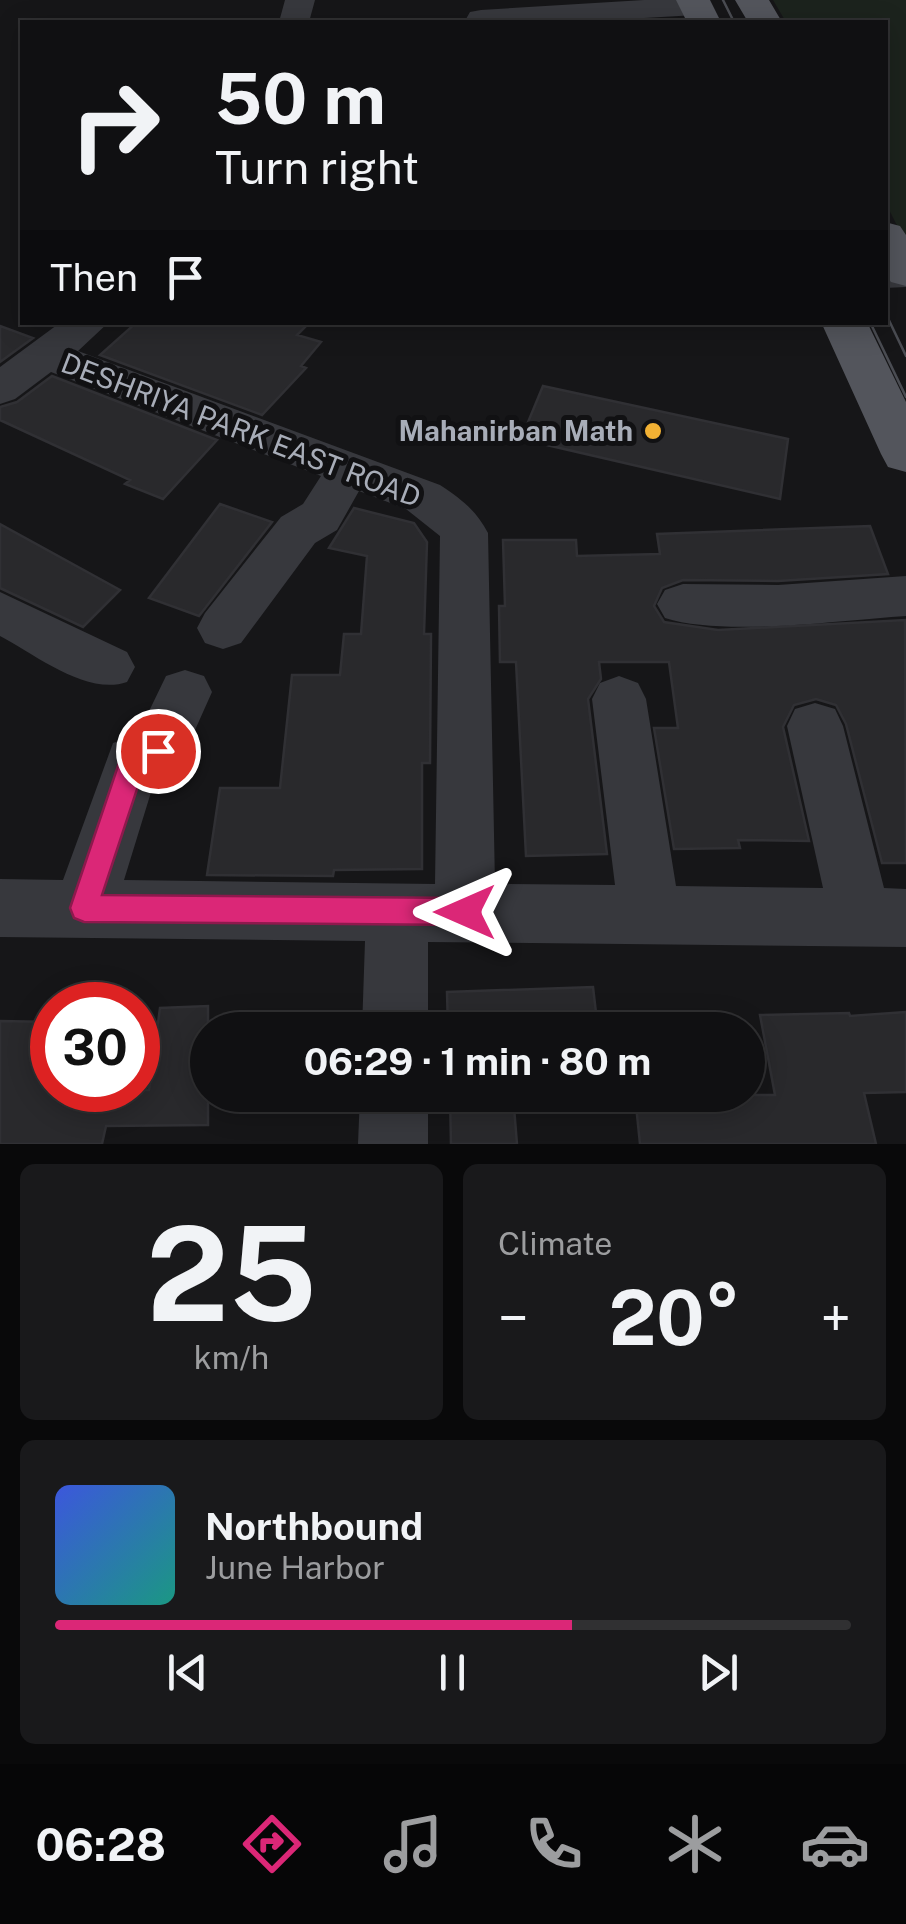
<!DOCTYPE html>
<meta charset="utf-8">
<style>
:root{--surface:#101012;--page:#19191b;--text:#f1f3f6;--muted:#9c9d9f;--line:#303032;--accent:#db2777}
body{margin:0;font-family:"Public Sans",sans-serif;background:var(--page);color:var(--text);height:100vh;display:flex;flex-direction:column;font-size:38px;white-space:nowrap}
*{box-sizing:border-box;margin:0}
p{font-size:32px;color:var(--muted)}
.icon{flex:none;width:55px;height:55px;fill:none;stroke:currentColor;stroke-width:2;stroke-linecap:round;stroke-linejoin:round}
.map{position:relative;height:1144px;overflow:hidden}
.sheet{display:flex;flex-direction:column;gap:20px;padding:20px;background:#09090a;flex:1}
.sheet>*{flex:none}
.hud{position:absolute;left:20px;top:20px;width:868px;height:305px;border-radius:0px;box-shadow:0 5px 25px #0003,0 0 0 2px var(--line);background:#101012;color:var(--text);overflow:hidden}
.speed{position:absolute;left:30px;top:982px;display:flex;gap:20px;font-size:50px;font-weight:700;text-align:center}
.speed>*{display:grid;place-content:center;width:130px;height:130px;border-radius:50%;background:var(--surface);box-shadow:0 5px 25px #0003,0 0 0 2px var(--line);line-height:1}
.speed .limit{border:15px solid #d22;background:#fff;color:#111}
.pin{position:absolute;display:grid;place-items:center;width:85px;height:85px;color:#fff;margin:-42px;border:5px solid #fff;border-radius:50%;box-shadow:0 2px 10px #0007}
.me{position:absolute;width:110px;margin:-55px;rotate:270deg;stroke-linejoin:round;filter:drop-shadow(0 0 8px #0008)}
.turn{display:flex;align-items:center;gap:35px;height:210px;padding:0 30px;font-size:45px}
.turn .icon{width:130px;height:130px;stroke-width:2.5}
.turn b{display:block;font-size:70px;line-height:85px}
.then{display:flex;align-items:center;height:95px;padding:0 30px;background:#0003;gap:20px;font-size:38px}
.big{font-size:75px;font-weight:700;line-height:1.1}
.sheet .card{flex:1;display:flex;flex-direction:column;justify-content:center;gap:15px;min-width:0;padding:0 35px;border-radius:15px;background:var(--page)}
.sheet .dial{align-items:center;gap:0}
.dial b{font-size:130px;line-height:1}
.song{display:flex;align-items:center;gap:30px}
.cover{width:120px;height:120px;border-radius:15px;background:linear-gradient(135deg,hsl(230 70% 55%),hsl(170 70% 35%))}
.played{height:10px;border-radius:5px;background:linear-gradient(90deg,var(--accent) 65%,var(--line) 65%)}
.keys{display:flex;justify-content:space-around;direction:ltr}
.heat{display:flex;justify-content:space-between;align-items:center;font-size:55px;direction:ltr}
.sheet .tiles{flex:1;display:grid;gap:20px;grid-template-columns:1fr 1fr}
.card:last-child{grid-column:span 2}
.trip{position:absolute;left:190px;top:1012px;width:575px;height:100px;border-radius:50px;background:var(--surface);box-shadow:0 5px 25px #0003,0 0 0 2px var(--line);font-weight:700;line-height:100px;text-align:center}
.dock{display:flex;height:160px;justify-content:space-around;align-items:center;background:#060607;color:var(--muted)}
.dock .icon{width:70px;height:70px}
.dock .active{color:var(--accent)}
.dock b{font-size:45px;color:var(--text)}
.map>svg:first-child{display:block}
</style>
<div class="map">
<svg width="906" height="1144" viewBox="0 0 906 1144">
<rect width="100%" height="100%" fill="#161618"/>
<path fill="#1c231d" d="M773 0H906V243L885 202V22H786Z"/>
<path fill="#29292c" stroke="#303034" stroke-width="2.5" d="M137 322H310L297 335 321 342 301 366 306 368 262 415 100 355Z
M0 326 33 338 0 362Z
M52 376 217 440 163 499 125 484 130 480 0 420V407L17 402Z
M543 386 788 439 780 499 521 439Z
M220 504 272 522 199 616 149 598Z
M354 508 414 523 427 542 424 634H431L430 763H422V869L334 870 333 876 207 875 220 788H280L292 675H340L344 634H361L367 556 329 548Z
M0 524 120 590 83 627 0 588Z
M870 526 888 574 778 581 683 580 662 588 654 606 664 622 718 630 905 620 906 863H882L846 724 836 705 816 699 794 705 783 727 809 841 738 840 740 848 674 849 654 728H678L669 662H599L601 679 588 699 607 854 526 856 516 662H500L499 606H505L503 540H576L577 556 660 554 657 534Z
M593 987 598 1030H448L447 992Z
M208 1006V1125L106 1126 102 1144H0V1021L52 1022V1090H149L160 1008Z
M906 1012V1092L864 1093 876 1144H640L635 1095H775L760 1015 849 1013 850 1016Z
M450 1095H513L517 1144H451Z"/>
<g fill="none" stroke-linecap="round" stroke-linejoin="round">
<path fill="#37383d" fill-rule="evenodd" d="M285 0H315L309 22H279Z
M644 0H707L711 6 707 12 696 15 575 22H467L466 19 470 12 481 10Z
M906 263V287L885 288V264Z
M61 322H109L78 351 440 485C461 499 476 510 488 533L495 884 615 885 592 699 600 683 619 676 638 683 646 699 676 886 823 888 787 726 795 709 815 703 835 709 843 726 884 888 906 889V947L428 942V1030H362L365 941 0 937V879L63 880 113 743 138 734 166 676 185 670 204 676 212 692 178 768 156 776 124 880 435 884 440 536 406 509 359 491 337 530 315 543 241 643 223 649 205 643 197 628 205 613 281 517 303 504 321 476 51 372 15 399 0 404V367Z
M906 576V616C842 620 724 637 665 618L657 604 665 590 683 584 778 585Z
M0 592 127 652 135 667 127 682C87 696 36 655 0 636Z
M360 1095H428V1144H358Z"/>
<path fill="#53555c" fill-rule="evenodd" d="M676 0H710L721 22H687Z
M735 0H769L782 22H748Z
M885 222 900 226 906 235V286L891 282 885 274Z
M821 322H867L906 402V472L888 467 881 454Z"/>
<path stroke="#4a4c52" stroke-width="2.5" d="M723 0 734 22
M885 312 906 356
M870 322 906 397"/>
</g>
<path fill="#db2777" stroke="#8e194d" stroke-width="2.5" d="M158 740 167 743 171 751 167 759 144 768 102 895 465 898 475 902 479 912 475 921 465 925 84 922 74 918 70 908 120 760 124 753Z"/>
<circle fill="#f2b134" stroke="#111113" stroke-width="4" cx="653" cy="431" r="10"/>
<g text-anchor="middle" stroke-width="10" stroke-linejoin="round" paint-order="stroke">
<g font-size="28" fill="#a8adb8" stroke="#111113">
<text transform="translate(241 430) rotate(21)" y="10">DESHRIYA PARK EAST ROAD</text>
</g>
<g font-size="28" font-weight="bold" fill="#a8adb8" stroke="#111113" text-anchor="end">
<text x="633" y="441">Mahanirban Math</text>
</g>
</g>
</svg>
<div class="speed"><div class="limit">30</div></div>
<div class="pin" style="left:158px;top:751px;background:#d93025"><svg class="icon" aria-label="arrive" viewBox="0 0 24 24"><path d="M6 21V4h12l-3 4 3 4H6"/></svg></div>
<svg class="me" style="left:465px;top:912px" viewBox="-20 -20 40 40"><path d="M0-17L14 15 0 8-14 15z" fill="#db2777" stroke="#fff" stroke-width="4"/></svg>
<div class="trip">06:29 · 1 min · 80 m</div>
<div class="hud">
<div class="turn"><svg class="icon" aria-label="right" viewBox="0 0 24 24"><path d="M7 20v-9h11M14 6l5 5-5 5"/></svg><div><b>50 m</b>Turn right</div></div>
<div class="then">Then<svg class="icon" aria-label="arrive" viewBox="0 0 24 24"><path d="M6 21V4h12l-3 4 3 4H6"/></svg></div>
</div>
</div>
<section class="sheet">
<div class="tiles">
<div class="card dial"><b>25</b><p>km/h</p></div>
<div class="card"><p>Climate</p>
<div class="heat"><a>−</a><b class="big">20°</b><a>+</a></div>
</div>
<div class="card">
<div class="song"><i class="cover"></i><div><b>Northbound</b><p>June Harbor</p></div></div>
<div class="played"></div>
<div class="keys"><svg class="icon" aria-label="previous" viewBox="0 0 24 24"><path d="M18 5L8 12l10 7zM5 5v14"/></svg><svg class="icon" aria-label="pause" viewBox="0 0 24 24"><path d="M8 5v14M16 5v14"/></svg><svg class="icon" aria-label="next" viewBox="0 0 24 24"><path d="M6 5l10 7-10 7zM19 5v14"/></svg></div>
</div>
</div>
</section>
<nav class="dock">
<b>06:28</b>
<svg class="icon active" aria-label="directions" viewBox="0 0 24 24"><path d="M12 3l9 9-9 9-9-9zM9 14v-3h6M13 9l2 2-2 2"/></svg>
<svg class="icon" aria-label="music" viewBox="0 0 24 24"><path d="M9 18V5l10-2v13"/><circle cx="6" cy="18" r="3"/><circle cx="16" cy="16" r="3"/></svg>
<svg class="icon" aria-label="phone" viewBox="0 0 24 24"><path d="M5 4h4l2 5-3 2q2 4 5 5l2-3 5 2v4C11 20 4 13 5 4z"/></svg>
<svg class="icon" aria-label="climate" viewBox="0 0 24 24"><path d="M12 3v18M4 7l16 10M4 17L20 7"/></svg>
<svg class="icon" aria-label="car" viewBox="0 0 24 24"><path d="M5 17H2v-5l4-1 3-4h7l3 4 3 1v5h-3M9 17h6M6 11h13"/><circle cx="7" cy="17" r="2"/><circle cx="17" cy="17" r="2"/></svg>
</nav>
